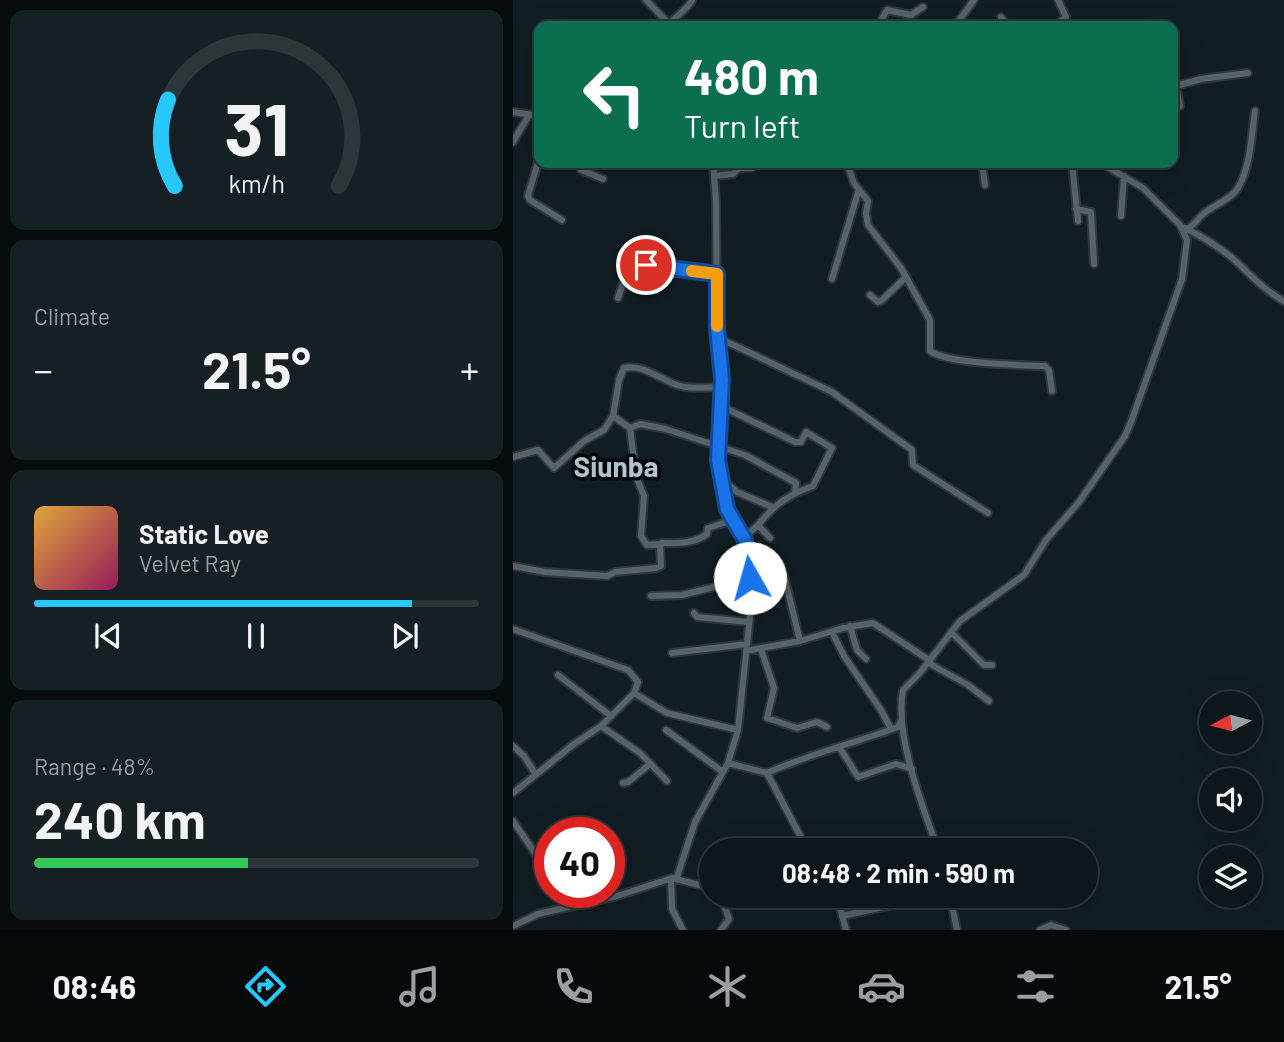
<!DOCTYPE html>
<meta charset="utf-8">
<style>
:root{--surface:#0d161a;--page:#161f23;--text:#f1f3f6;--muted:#9a9fa2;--line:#2d3539;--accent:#28c8ff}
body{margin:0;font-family:Barlow,sans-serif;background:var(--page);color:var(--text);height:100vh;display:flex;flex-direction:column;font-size:26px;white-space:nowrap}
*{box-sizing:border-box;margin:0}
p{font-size:23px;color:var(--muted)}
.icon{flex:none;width:38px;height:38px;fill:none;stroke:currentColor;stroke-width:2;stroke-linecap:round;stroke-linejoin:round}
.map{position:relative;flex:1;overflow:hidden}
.side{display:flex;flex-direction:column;gap:10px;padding:10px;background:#070c0e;width:513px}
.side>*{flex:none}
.guide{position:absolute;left:21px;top:21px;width:644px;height:147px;border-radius:14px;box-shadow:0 7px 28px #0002,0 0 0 2px var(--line);background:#0b6e4f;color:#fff;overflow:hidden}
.needle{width:46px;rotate:263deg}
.controls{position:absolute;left:686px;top:691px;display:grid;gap:14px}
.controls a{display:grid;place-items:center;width:63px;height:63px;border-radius:50%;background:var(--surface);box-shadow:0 7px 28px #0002,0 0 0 2px var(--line);font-size:35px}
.speed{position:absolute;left:21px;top:817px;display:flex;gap:14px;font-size:35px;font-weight:700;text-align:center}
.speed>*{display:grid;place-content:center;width:91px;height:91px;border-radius:50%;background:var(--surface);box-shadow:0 7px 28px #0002,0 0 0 2px var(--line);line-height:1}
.speed .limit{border:10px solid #d22;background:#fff;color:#111}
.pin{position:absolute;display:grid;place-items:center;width:60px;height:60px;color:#fff;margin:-30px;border:4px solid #fff;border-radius:50%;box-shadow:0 2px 7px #0007}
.me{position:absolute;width:77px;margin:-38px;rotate:353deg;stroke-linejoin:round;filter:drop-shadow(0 0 5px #0008)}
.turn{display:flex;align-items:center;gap:24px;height:147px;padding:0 35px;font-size:32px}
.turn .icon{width:91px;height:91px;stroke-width:2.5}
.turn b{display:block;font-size:49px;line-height:60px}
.big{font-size:52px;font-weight:700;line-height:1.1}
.side .widget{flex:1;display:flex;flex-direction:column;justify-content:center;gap:10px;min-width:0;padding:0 24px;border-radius:14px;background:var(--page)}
.side .dial{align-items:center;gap:0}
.dial svg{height:182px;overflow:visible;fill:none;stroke:var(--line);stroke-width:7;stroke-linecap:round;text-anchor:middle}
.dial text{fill:var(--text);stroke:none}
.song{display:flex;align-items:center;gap:21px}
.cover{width:84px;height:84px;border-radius:10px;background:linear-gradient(135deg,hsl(40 70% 55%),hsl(330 70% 35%))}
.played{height:7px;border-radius:4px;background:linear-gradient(90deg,var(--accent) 85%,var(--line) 85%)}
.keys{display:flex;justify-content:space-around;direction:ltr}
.heat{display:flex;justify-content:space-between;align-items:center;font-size:38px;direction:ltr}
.charge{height:10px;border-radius:5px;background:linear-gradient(90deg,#34c759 48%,var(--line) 0)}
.trip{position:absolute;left:186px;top:838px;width:399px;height:70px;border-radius:35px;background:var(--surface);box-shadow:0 7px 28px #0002,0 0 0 2px var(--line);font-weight:700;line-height:70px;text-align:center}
.tab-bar{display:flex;height:112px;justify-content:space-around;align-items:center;background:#05090a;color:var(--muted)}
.tab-bar .icon{width:49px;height:49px}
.tab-bar .selected{color:var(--accent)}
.tab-bar b{font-size:32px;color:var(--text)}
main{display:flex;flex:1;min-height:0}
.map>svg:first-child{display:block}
</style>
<main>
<section class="side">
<div class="widget dial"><svg viewBox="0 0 100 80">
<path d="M14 69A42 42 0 1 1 86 69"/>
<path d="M14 69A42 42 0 0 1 11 31" stroke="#28c8ff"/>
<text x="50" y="56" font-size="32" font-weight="700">31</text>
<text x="50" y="72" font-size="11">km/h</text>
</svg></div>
<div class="widget"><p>Climate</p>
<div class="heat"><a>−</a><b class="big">21.5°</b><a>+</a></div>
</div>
<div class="widget">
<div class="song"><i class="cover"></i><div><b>Static Love</b><p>Velvet Ray</p></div></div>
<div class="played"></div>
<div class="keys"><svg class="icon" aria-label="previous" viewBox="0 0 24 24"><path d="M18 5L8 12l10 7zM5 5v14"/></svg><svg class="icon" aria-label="pause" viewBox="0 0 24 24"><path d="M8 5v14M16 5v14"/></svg><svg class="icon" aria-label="next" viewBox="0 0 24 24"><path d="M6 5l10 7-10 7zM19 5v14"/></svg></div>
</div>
<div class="widget"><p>Range · 48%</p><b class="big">240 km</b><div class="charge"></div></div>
</section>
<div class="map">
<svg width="772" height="930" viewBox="0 0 772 930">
<rect width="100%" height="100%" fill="#111d22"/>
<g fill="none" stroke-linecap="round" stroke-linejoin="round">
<defs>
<path id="minor" d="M133 0 158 26
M488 17 495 26
M156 25C163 15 173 11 179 0
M365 26 374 10 398 15 410 7
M442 26 461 0
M542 26 553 17 545 0
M660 109 667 106 663 86 688 79 735 73
M0 112 26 116
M0 142 16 115
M26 159 15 196 17 200 49 220
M71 163 68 170 90 179
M334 163 341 183 355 201 353 214 355 225 388 268 417 320V351C435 364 507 365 532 366L536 370 539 391
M469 163 472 185
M559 163 565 221
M201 176 220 174 226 168H239V163
M563 209 578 212 581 264
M608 216 611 176
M672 228C694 239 715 252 732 270 745 283 756 293 772 302
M674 229C683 224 686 216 694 211 704 204 719 198 725 188 738 166 738 136 742 111
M319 279 346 189
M357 295 365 302 368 301 393 277
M105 298 116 267 133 265 204 274
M206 338 319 392 399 450 400 465 475 513
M208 406 282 442H288L293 432 319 448 300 486C275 495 262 504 245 525
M100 416 117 428 127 424 153 429 232 455 283 483 282 492
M117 428 123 476 131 496 128 536 134 545 149 544
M0 457 25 450 41 468 71 441 91 430 100 416 106 380 111 368C131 364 146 379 164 385 178 390 194 387 209 387
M208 478 224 492 259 507
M232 540 235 534 245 525 257 538
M0 566 32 572 94 576 102 572 143 568 148 566 147 546 149 543C165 543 181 544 194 534L195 528 220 520
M237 574 265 573 271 575 287 641
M138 596 169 595 237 578
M181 613 184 617 236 622
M337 626 344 650 353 659
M0 629 115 670 125 682 121 693 154 713 225 730
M319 632 331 656 368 710 378 729
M438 632 471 665H479
M248 649 261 688 254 718 284 728 304 722 314 727
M233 651 287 641 330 628 360 623 416 660 419 665 455 685 476 701
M159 653 234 644
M45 675 98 716
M88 726 127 753 154 781
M153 730 210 772
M0 746 11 756 23 775
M327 748 345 777 383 764 399 769
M215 763 254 773 291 843 298 850
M254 773C296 754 342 743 385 727L388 721
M110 783 115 782 137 764
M0 793 61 744 88 726 121 693
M0 821 37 875
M425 850C410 808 381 734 390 690L406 674 447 621 511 575 533 540 566 502 612 436 618 422 669 279 674 240 667 225 630 188 588 163
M164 877 182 822 215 763 225 730 237 616V568L234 549 232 540 214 509 205 456 209 379 204 328 203 202 200 163
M158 879 159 909 170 930
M49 892 57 905
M324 896 333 930
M433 896 439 905 444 930
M329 916 421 896
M0 926 25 914 104 896 159 878 198 888
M208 930 216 919 208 896
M527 930 538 925 553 930"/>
</defs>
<use href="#minor" stroke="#30363b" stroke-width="10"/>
<use href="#minor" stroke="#556369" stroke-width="6"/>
</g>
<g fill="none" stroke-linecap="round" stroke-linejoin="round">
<defs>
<path id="route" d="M133 265 204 274V328L209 379 205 460 214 509 232 540 237 578"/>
</defs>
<use href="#route" stroke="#114b97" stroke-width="18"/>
<use href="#route" stroke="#1a73e8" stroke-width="12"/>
<path stroke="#f59e0b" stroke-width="12" d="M179 271 204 274V326"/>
</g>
<g text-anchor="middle" stroke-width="7" stroke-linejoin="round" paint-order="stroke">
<g font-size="28" font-weight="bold" fill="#b4c3cb" stroke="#030709">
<text x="103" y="477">Siunba</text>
</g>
</g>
</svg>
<div class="controls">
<a><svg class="needle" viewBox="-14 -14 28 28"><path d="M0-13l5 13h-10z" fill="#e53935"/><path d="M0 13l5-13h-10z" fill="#9a9fa2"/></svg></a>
<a><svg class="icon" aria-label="sound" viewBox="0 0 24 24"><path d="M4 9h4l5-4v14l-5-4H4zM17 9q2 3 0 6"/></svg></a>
<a><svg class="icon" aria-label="layers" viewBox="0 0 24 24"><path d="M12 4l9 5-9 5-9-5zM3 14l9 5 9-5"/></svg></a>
</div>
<div class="speed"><div class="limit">40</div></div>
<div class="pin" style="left:133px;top:265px;background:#d93025"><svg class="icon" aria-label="arrive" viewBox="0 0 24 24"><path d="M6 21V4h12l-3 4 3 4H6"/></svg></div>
<svg class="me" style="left:237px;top:578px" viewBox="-20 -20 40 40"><circle r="19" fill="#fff"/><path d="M0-13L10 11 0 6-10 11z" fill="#1a73e8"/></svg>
<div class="trip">08:48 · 2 min · 590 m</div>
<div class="guide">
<div class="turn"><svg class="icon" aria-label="left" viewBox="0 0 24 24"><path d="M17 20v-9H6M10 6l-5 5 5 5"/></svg><div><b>480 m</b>Turn left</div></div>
</div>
</div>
</main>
<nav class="tab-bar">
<b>08:46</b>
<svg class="icon selected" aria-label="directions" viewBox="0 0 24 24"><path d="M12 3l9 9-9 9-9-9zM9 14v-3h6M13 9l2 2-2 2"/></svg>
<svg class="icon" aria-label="music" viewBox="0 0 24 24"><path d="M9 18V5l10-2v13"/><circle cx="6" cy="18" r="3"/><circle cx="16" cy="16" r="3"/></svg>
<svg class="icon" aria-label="phone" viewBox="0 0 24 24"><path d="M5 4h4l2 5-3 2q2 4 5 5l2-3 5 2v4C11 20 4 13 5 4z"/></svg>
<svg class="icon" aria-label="climate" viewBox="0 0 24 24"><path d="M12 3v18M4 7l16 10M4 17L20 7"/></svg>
<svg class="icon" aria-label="car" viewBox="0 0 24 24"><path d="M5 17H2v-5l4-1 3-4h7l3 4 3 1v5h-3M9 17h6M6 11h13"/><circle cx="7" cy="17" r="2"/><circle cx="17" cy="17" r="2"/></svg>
<svg class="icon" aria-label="filters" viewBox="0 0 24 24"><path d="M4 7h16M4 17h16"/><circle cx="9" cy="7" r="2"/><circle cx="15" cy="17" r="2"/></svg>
<b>21.5°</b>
</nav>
